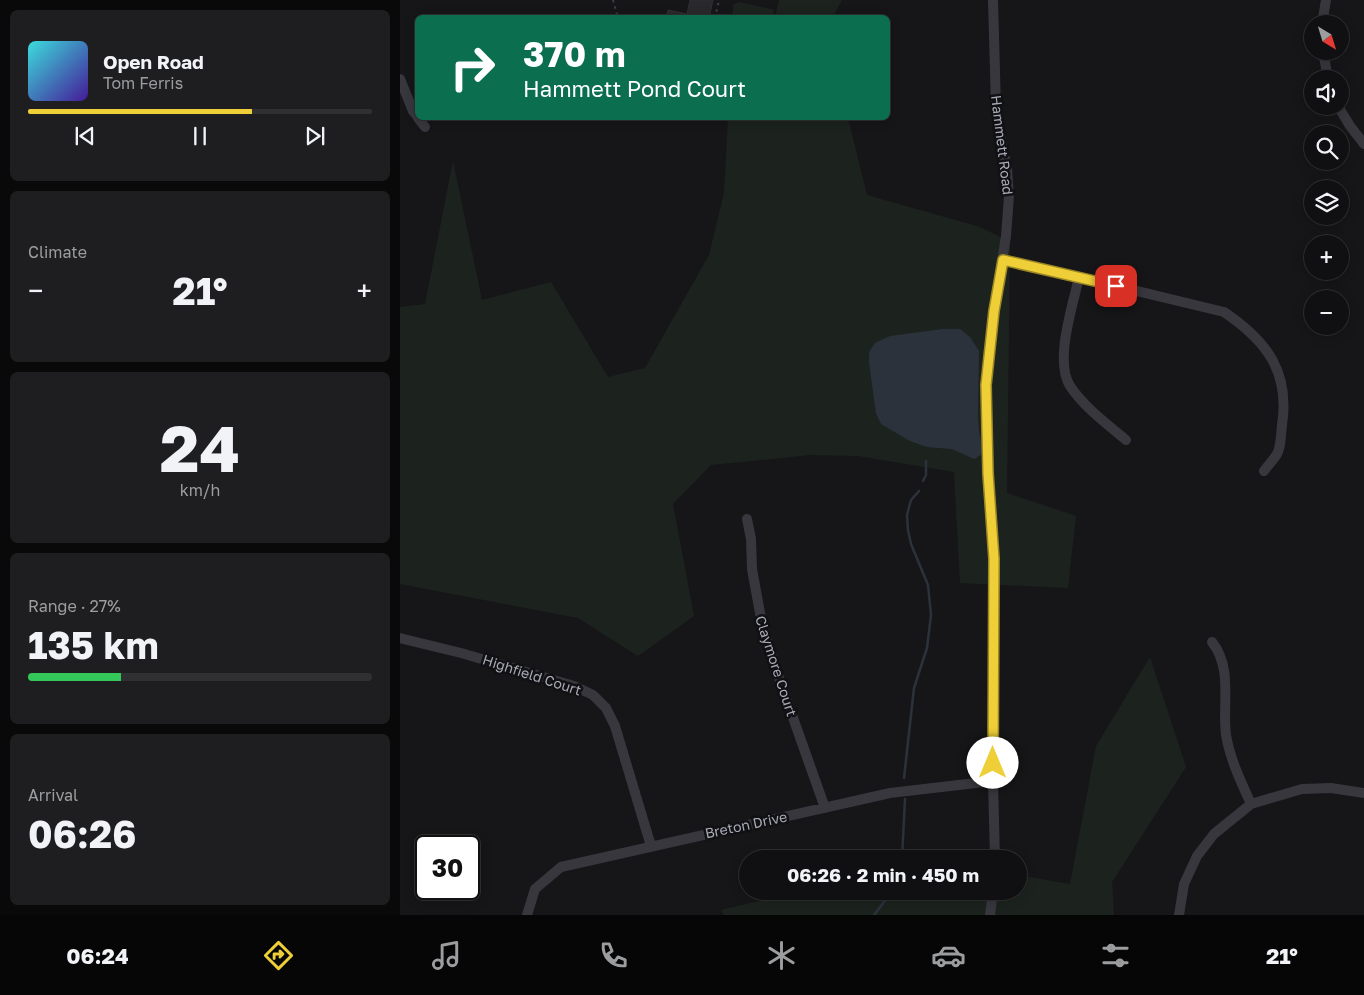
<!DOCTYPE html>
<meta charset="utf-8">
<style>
:root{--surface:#101012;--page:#1e1e20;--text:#f1f3f6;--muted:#9c9d9f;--line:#303032;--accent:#efcf37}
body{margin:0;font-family:"Golos Text",sans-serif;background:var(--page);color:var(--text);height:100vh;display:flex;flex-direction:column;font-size:19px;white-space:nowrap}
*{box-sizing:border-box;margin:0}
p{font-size:16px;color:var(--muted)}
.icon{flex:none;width:28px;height:28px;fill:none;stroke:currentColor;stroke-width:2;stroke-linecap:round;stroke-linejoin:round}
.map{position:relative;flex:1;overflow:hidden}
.sheet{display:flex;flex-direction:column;gap:10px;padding:10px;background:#09090a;width:400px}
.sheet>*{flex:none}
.hud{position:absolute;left:15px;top:15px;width:475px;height:105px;border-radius:8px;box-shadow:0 2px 12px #0003,0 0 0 1px var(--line);background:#0b6e4f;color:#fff;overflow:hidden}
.needle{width:32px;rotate:142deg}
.tools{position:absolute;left:904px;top:15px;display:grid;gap:10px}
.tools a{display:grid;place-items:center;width:45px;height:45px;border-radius:50%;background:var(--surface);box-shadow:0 2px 12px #0003,0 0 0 1px var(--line);font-size:25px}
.speed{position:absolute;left:15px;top:835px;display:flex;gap:10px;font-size:25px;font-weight:700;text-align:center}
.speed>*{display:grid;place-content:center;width:65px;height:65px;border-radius:50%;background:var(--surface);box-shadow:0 2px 12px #0003,0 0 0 1px var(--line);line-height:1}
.speed .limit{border:2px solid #111;border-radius:8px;background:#fff;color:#111}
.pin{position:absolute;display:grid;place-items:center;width:42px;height:42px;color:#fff;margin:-21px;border-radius:10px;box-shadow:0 2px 8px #0006}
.me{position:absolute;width:55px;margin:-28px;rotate:0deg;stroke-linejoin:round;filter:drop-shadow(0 0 4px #0008)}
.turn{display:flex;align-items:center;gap:18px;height:105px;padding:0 25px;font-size:22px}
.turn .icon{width:65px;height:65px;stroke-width:2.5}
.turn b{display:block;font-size:35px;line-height:42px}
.big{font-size:38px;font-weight:700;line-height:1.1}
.sheet .card{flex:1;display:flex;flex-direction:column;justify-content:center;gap:8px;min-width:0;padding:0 18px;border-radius:8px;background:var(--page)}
.sheet .dial{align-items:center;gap:0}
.dial b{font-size:65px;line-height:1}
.song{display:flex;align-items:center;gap:15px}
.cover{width:60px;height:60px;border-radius:8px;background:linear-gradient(135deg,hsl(180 70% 55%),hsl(260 70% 35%))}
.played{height:5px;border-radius:2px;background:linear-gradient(90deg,var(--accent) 65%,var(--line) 65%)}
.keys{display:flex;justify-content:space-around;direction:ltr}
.heat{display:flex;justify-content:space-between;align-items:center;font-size:28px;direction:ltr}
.charge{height:8px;border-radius:4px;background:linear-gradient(90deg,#34c759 27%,var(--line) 0)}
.trip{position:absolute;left:339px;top:850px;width:288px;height:50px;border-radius:25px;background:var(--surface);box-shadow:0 2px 12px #0003,0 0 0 1px var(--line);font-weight:700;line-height:50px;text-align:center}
.tabs{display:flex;height:80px;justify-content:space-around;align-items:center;background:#060607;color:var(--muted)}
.tabs .icon{width:35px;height:35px}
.tabs .active{color:var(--accent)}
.tabs b{font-size:22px;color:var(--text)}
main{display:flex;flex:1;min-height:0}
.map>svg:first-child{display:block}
</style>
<main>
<section class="sheet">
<div class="card">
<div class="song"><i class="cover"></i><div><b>Open Road</b><p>Tom Ferris</p></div></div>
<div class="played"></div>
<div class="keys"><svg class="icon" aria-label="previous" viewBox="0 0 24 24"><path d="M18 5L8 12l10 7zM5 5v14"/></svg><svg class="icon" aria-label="pause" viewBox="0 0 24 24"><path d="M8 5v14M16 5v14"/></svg><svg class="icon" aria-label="next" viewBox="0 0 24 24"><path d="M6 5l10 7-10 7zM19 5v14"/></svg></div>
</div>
<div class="card"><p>Climate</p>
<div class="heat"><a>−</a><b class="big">21°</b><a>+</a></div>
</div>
<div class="card dial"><b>24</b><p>km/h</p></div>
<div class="card"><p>Range · 27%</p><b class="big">135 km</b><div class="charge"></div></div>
<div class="card"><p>Arrival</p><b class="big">06:26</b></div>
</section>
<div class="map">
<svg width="964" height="915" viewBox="0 0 964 915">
<rect width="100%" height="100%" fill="#161618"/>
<path fill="#1c231e" d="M379 0H442L433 17H375Z
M340 2 374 10 372 17H337L338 16 332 14 334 4Z
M328 118H448L467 195 580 227 610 242 607 493 676 516 668 588 560 583 554 472 458 456 411 455 311 465 273 504 294 616 238 656 178 618 0 584V307L25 304 53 161 82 300 151 282 208 377 245 368 309 255 324 193Z
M750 657 786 767 712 882 714 915H324L321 910 400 891H618V875L670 884 696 746Z"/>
<path fill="#2c323c" d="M543 329H560L570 337 579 351 578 415 579 431 583 449 581 455 574 459 552 449 527 447 510 441 481 424 476 413 469 363V352L475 343 490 336Z"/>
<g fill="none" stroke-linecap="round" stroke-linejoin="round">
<path stroke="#2c323c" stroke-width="2.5" d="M523 481 526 475V461
M504 778 514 688 527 648 531 615 528 585 511 544 508 530 507 515 511 500 519 491
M502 859 505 799
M474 915 484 902 489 891"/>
</g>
<path fill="#29292c" stroke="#313034" d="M290 0H313L309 18H266L268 10 287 14Z"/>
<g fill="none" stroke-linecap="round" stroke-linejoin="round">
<path stroke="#3d3e44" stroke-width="2" stroke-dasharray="2.5 4" stroke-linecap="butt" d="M213 0 218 18
M315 18 319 0"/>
<path stroke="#37373d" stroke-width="10" d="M593 0 596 107 599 130 607 169 609 196 606 236 594 311 586 385 587 473 594 559 593 781 595 859
M922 24 926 0
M923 51 928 79
M0 79 13 111 18 117
M938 106 950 126 964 144
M18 118 25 127
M603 260 679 277 824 312C867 341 890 372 882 425 881 433 881 445 878 452 875 459 868 465 864 471
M679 277C673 305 654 361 670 386 684 407 707 424 726 440
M347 519 351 539 352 569 362 624 380 681 425 808
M0 638 61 653 174 686 193 695 206 708 215 726 251 846
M812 642C833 668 822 705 826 735 830 759 841 782 851 804
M127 915 135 889 161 867 490 793 593 781
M590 915 593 891
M779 915 784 884 797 856 814 834 851 804 902 789 931 788 964 793"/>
</g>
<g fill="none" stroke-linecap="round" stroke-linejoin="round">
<defs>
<path id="route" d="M593 763 594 559 588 473 586 385 594 311 603 260 716 286"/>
</defs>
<use href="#route" stroke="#9b8724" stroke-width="12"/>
<use href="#route" stroke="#efcf37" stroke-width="9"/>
</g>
<g text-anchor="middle" stroke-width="5" stroke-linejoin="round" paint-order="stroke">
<g font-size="14" fill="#a8aab8" stroke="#111113">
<text transform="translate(602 145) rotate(83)" y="5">Hammett Road</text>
<text transform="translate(376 666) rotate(72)" y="5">Claymore Court</text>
<text transform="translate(132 675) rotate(18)" y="5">Highfield Court</text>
<text transform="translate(346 825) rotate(-12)" y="5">Breton Drive</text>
</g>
</g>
</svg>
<div class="tools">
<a><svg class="needle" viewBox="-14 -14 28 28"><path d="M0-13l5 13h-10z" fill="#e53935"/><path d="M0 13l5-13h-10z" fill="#9c9d9f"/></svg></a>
<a><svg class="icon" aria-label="sound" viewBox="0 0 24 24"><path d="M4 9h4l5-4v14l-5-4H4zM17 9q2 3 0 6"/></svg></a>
<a><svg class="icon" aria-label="search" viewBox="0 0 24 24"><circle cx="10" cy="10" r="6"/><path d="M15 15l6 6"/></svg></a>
<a><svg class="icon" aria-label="layers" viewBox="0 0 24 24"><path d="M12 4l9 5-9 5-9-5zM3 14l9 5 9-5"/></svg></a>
<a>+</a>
<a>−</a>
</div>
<div class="speed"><div class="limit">30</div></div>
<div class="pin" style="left:716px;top:286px;background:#d93025"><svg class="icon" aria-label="arrive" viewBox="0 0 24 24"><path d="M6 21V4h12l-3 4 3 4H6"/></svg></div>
<svg class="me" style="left:593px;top:763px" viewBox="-20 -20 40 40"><circle r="19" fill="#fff"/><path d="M0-13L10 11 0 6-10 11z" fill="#efcf37"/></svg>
<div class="trip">06:26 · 2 min · 450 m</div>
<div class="hud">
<div class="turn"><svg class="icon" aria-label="right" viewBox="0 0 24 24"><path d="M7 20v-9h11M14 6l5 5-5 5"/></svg><div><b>370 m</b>Hammett Pond Court</div></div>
</div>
</div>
</main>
<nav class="tabs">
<b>06:24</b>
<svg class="icon active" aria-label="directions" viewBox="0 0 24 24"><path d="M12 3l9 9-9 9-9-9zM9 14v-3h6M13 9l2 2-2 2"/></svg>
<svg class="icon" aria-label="music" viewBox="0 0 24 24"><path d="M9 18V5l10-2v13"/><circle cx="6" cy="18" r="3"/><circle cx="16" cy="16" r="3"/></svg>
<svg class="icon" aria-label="phone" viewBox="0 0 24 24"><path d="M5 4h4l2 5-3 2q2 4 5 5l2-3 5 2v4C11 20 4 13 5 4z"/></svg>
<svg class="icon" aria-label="climate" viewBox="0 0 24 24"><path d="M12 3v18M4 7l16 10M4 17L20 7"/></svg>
<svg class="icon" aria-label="car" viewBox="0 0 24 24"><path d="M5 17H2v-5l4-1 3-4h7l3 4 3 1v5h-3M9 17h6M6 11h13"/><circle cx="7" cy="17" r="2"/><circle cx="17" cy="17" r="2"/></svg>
<svg class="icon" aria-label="filters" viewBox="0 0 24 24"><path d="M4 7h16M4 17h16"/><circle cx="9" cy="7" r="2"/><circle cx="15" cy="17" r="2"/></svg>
<b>21°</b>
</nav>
